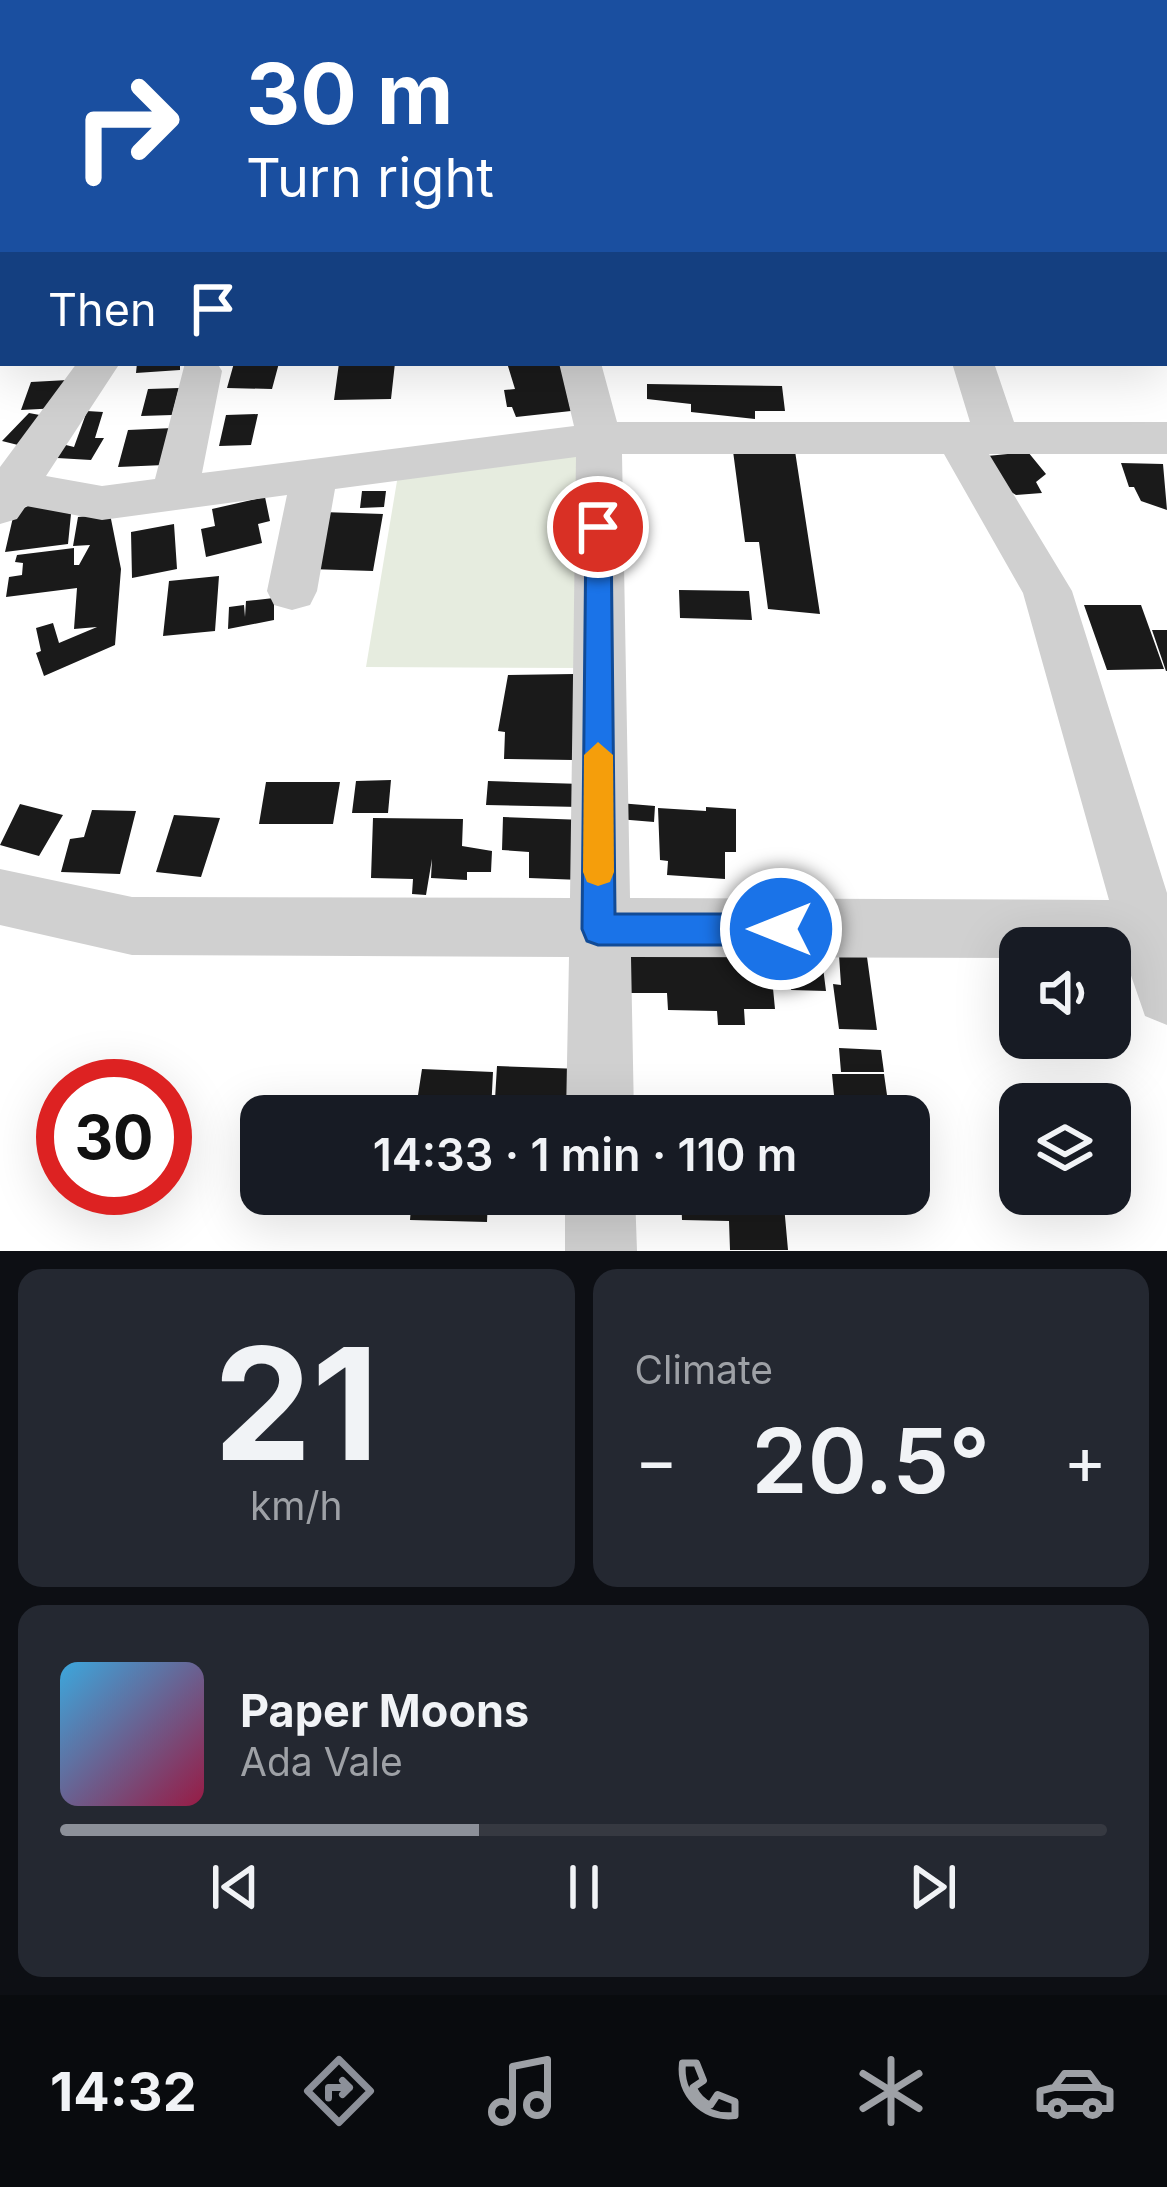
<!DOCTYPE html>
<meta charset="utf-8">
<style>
:root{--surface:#171b24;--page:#242831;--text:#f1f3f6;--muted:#9ea1a6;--line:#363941;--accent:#8c9099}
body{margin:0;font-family:Inter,sans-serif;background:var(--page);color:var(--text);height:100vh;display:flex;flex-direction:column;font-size:45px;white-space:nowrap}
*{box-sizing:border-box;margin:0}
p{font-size:39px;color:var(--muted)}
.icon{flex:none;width:66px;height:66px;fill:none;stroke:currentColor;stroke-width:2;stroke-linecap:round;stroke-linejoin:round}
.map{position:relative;height:1251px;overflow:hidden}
.details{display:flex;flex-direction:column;gap:18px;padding:18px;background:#0d0f14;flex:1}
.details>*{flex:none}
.guide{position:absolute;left:0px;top:0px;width:1167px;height:366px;box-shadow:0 12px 48px #0002;background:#1a4fa0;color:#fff;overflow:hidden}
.buttons{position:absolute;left:999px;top:927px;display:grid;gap:24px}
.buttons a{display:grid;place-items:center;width:132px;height:132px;border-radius:24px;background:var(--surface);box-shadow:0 12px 48px #0002;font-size:60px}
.speed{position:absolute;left:36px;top:1059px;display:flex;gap:24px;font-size:60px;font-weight:700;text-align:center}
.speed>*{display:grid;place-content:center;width:156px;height:156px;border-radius:50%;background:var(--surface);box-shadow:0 12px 48px #0002;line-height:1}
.speed .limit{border:18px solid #d22;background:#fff;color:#111}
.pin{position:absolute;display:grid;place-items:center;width:102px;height:102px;color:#fff;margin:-51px;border:6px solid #fff;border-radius:50%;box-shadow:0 3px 12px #0007}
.me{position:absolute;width:132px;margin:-66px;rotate:270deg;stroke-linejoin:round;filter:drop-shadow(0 0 9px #0008)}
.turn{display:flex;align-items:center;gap:42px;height:252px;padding:0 48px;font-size:54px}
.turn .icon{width:156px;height:156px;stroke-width:2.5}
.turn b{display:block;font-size:84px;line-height:102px}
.then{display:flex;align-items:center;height:114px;padding:0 48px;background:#0003;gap:24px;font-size:45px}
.big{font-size:90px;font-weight:600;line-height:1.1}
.details .card{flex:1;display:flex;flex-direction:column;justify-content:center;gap:18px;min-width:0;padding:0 42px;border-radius:24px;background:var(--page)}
.details .dial{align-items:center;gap:0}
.dial b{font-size:156px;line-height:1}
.song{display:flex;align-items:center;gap:36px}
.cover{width:144px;height:144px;border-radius:18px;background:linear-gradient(135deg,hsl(200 70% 55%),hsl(340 70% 35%))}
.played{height:12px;border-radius:6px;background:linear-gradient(90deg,var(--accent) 40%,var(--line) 40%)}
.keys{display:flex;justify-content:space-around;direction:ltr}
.heat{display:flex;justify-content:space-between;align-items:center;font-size:66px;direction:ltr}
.details .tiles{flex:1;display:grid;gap:18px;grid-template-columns:1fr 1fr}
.card:last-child{grid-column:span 2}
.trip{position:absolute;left:240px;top:1095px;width:690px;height:120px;border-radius:24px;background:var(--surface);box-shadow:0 12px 48px #0002;font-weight:600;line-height:120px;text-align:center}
.dock{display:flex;height:192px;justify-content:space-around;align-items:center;background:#090b0e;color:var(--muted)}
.dock .icon{width:84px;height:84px}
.dock .active{color:var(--accent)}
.dock b{font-size:54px;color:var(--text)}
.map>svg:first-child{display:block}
</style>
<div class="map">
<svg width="1167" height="1251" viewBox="0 0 1167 1251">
<rect width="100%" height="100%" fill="#fff"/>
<path fill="#e6ecdf" d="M586 453 582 668 366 667 398 475Z"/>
<path fill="#1a1a1a" d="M137 363H180V370L136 373Z
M234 363H279L272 389 227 388Z
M339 363H395L391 399 334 400Z
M507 363H560L571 411 516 417 512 407H507L504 390 515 389Z
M68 380 59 408 21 410 31 382Z
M647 384 782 386 785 411H755V419L691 412V404L647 399Z
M179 388 172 415 141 416 148 389Z
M87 411 103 412 95 438H104L91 460 57 458 62 444 74 447Z
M29 413 45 416 30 448 2 441Z
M258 414 251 445 219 446 226 415Z
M173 428 164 465 118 467 128 430Z
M733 451H795L820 614 768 609 759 542H745Z
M1028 452 1046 474 1036 482 1042 493 1016 495 1003 487 987 456Z
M1121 463 1163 464 1167 510 1141 501 1134 487H1129Z
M362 491H386L384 507 360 508Z
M265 497 270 521 258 524 262 543 206 557 201 529 215 526 212 509Z
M36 502 71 514 68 544 5 552 14 513Z
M322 512 383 514 373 571 309 569Z
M110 514 121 569 115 645 44 676 36 653 41 651 36 628 53 623 59 643 97 627 74 629 77 588 6 597 9 577 22 575 23 563 15 562 17 555 74 548V565H79L90 545 73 546 78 517Z
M174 524 177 569 132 578 131 532Z
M219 576 215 631 163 636 169 581Z
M679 590 749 591 752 620 680 618Z
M274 598V620L228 629 229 607 244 605 245 617 246 601Z
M1084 605H1141L1164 669 1107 670Z
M1152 630H1167V671H1166Z
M574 674 573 760 504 759 505 732 498 731 508 675Z
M391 780 388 813H352L356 781Z
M488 781 582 784 580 807 486 805Z
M266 782H340L333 824H259Z
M619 803 655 806 654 822 618 819Z
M20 804 63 815 39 856 0 845Z
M706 807 736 809V852H725V879L667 875 668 861 660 860 658 808 706 811Z
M92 810 136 811 120 874 61 872 70 839 84 837Z
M174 815 220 818 201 877 156 872Z
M503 817 584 820 581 880 529 878V852L502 850Z
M373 818 463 819 462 846 492 851 491 872H467V880L431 878 432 859 426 895 412 894 413 879 371 878Z
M626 946 769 947 775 1009H744L745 1025H718L717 1011 668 1010 667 993H627Z
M788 952H821L826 991 791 990Z
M839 955 867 957 877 1030 839 1029 833 984 841 985Z
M839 1048 881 1050 884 1072H841Z
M497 1066 581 1069 573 1116H494Z
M422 1069 493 1072 491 1111 416 1108Z
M832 1074H884L890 1116H836Z
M681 1194H783L788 1250H730L729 1221 682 1220Z
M412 1195 488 1197 487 1222 410 1220Z"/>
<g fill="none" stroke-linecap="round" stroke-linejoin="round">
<path fill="#d0d0d0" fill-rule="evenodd" d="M0 18H3L0 41Z
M1167 55V75L1164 76V56Z
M3 163V187L0 188V164Z
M0 251H3V275H0Z
M1164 267 1167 268V293L1164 292Z
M77 363H120L46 476 102 486 155 479 185 363H217L222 371 202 473 574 426 559 363H601L617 422H970L952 363H994L1014 422H1167V454H989L1072 591 1167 893V1025L1145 1016 1125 958H1110V948H1020V958L631 957 634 1116H566L569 957 132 955 0 925V869L132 897 570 898 576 457 335 489 317 591 310 605 292 610 274 605 267 591 287 495 102 520 26 506 17 519 0 524V467ZM622 454H944L1023 593 1109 900 630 898Z
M565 1194H635L637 1251H565Z"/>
</g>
<path fill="#1a73e8" stroke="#114b97" stroke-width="3" d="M598 518 611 527 615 914H781L793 918 798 929 793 941 781 945H598L587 941 582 929 586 527Z"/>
<path fill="#f59e0b" d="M598 742 613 755 614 872 610 882 598 886 587 882 583 872 584 755Z"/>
</svg>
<div class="buttons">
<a><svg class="icon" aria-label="sound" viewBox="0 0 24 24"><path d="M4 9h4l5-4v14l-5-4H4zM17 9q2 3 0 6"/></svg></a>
<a><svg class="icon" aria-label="layers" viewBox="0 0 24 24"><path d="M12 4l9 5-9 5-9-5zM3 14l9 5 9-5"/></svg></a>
</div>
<div class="speed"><div class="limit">30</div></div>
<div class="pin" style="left:598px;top:527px;background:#d93025"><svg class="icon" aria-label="arrive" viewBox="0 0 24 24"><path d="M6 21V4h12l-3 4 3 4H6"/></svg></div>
<svg class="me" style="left:781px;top:929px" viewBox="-20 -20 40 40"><circle r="17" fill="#1a73e8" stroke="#fff" stroke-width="3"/><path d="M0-11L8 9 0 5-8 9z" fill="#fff"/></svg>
<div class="trip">14:33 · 1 min · 110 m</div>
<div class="guide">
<div class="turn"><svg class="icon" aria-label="right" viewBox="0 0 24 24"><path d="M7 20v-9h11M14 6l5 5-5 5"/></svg><div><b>30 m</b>Turn right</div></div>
<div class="then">Then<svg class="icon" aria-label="arrive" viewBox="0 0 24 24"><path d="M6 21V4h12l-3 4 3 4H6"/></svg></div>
</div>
</div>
<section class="details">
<div class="tiles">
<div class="card dial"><b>21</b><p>km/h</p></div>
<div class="card"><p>Climate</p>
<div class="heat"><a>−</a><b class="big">20.5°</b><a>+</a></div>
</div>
<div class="card">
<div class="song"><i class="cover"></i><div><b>Paper Moons</b><p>Ada Vale</p></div></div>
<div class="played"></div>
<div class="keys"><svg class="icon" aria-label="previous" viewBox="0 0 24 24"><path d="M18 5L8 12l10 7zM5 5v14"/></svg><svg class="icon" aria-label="pause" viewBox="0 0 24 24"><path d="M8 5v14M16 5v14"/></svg><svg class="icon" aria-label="next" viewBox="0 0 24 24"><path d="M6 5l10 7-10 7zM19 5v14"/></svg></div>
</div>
</div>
</section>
<nav class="dock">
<b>14:32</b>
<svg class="icon active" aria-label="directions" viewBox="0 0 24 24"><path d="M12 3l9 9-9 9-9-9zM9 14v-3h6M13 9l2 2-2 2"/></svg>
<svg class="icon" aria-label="music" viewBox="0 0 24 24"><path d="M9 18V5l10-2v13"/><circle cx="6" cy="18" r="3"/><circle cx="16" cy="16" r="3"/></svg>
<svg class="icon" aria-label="phone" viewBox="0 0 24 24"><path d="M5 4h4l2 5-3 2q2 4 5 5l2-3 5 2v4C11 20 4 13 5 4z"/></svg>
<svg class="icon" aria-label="climate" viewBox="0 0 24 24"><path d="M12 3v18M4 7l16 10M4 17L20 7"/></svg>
<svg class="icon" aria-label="car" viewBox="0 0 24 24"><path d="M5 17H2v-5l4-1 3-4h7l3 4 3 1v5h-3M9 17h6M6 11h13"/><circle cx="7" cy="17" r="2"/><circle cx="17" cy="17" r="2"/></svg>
</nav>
